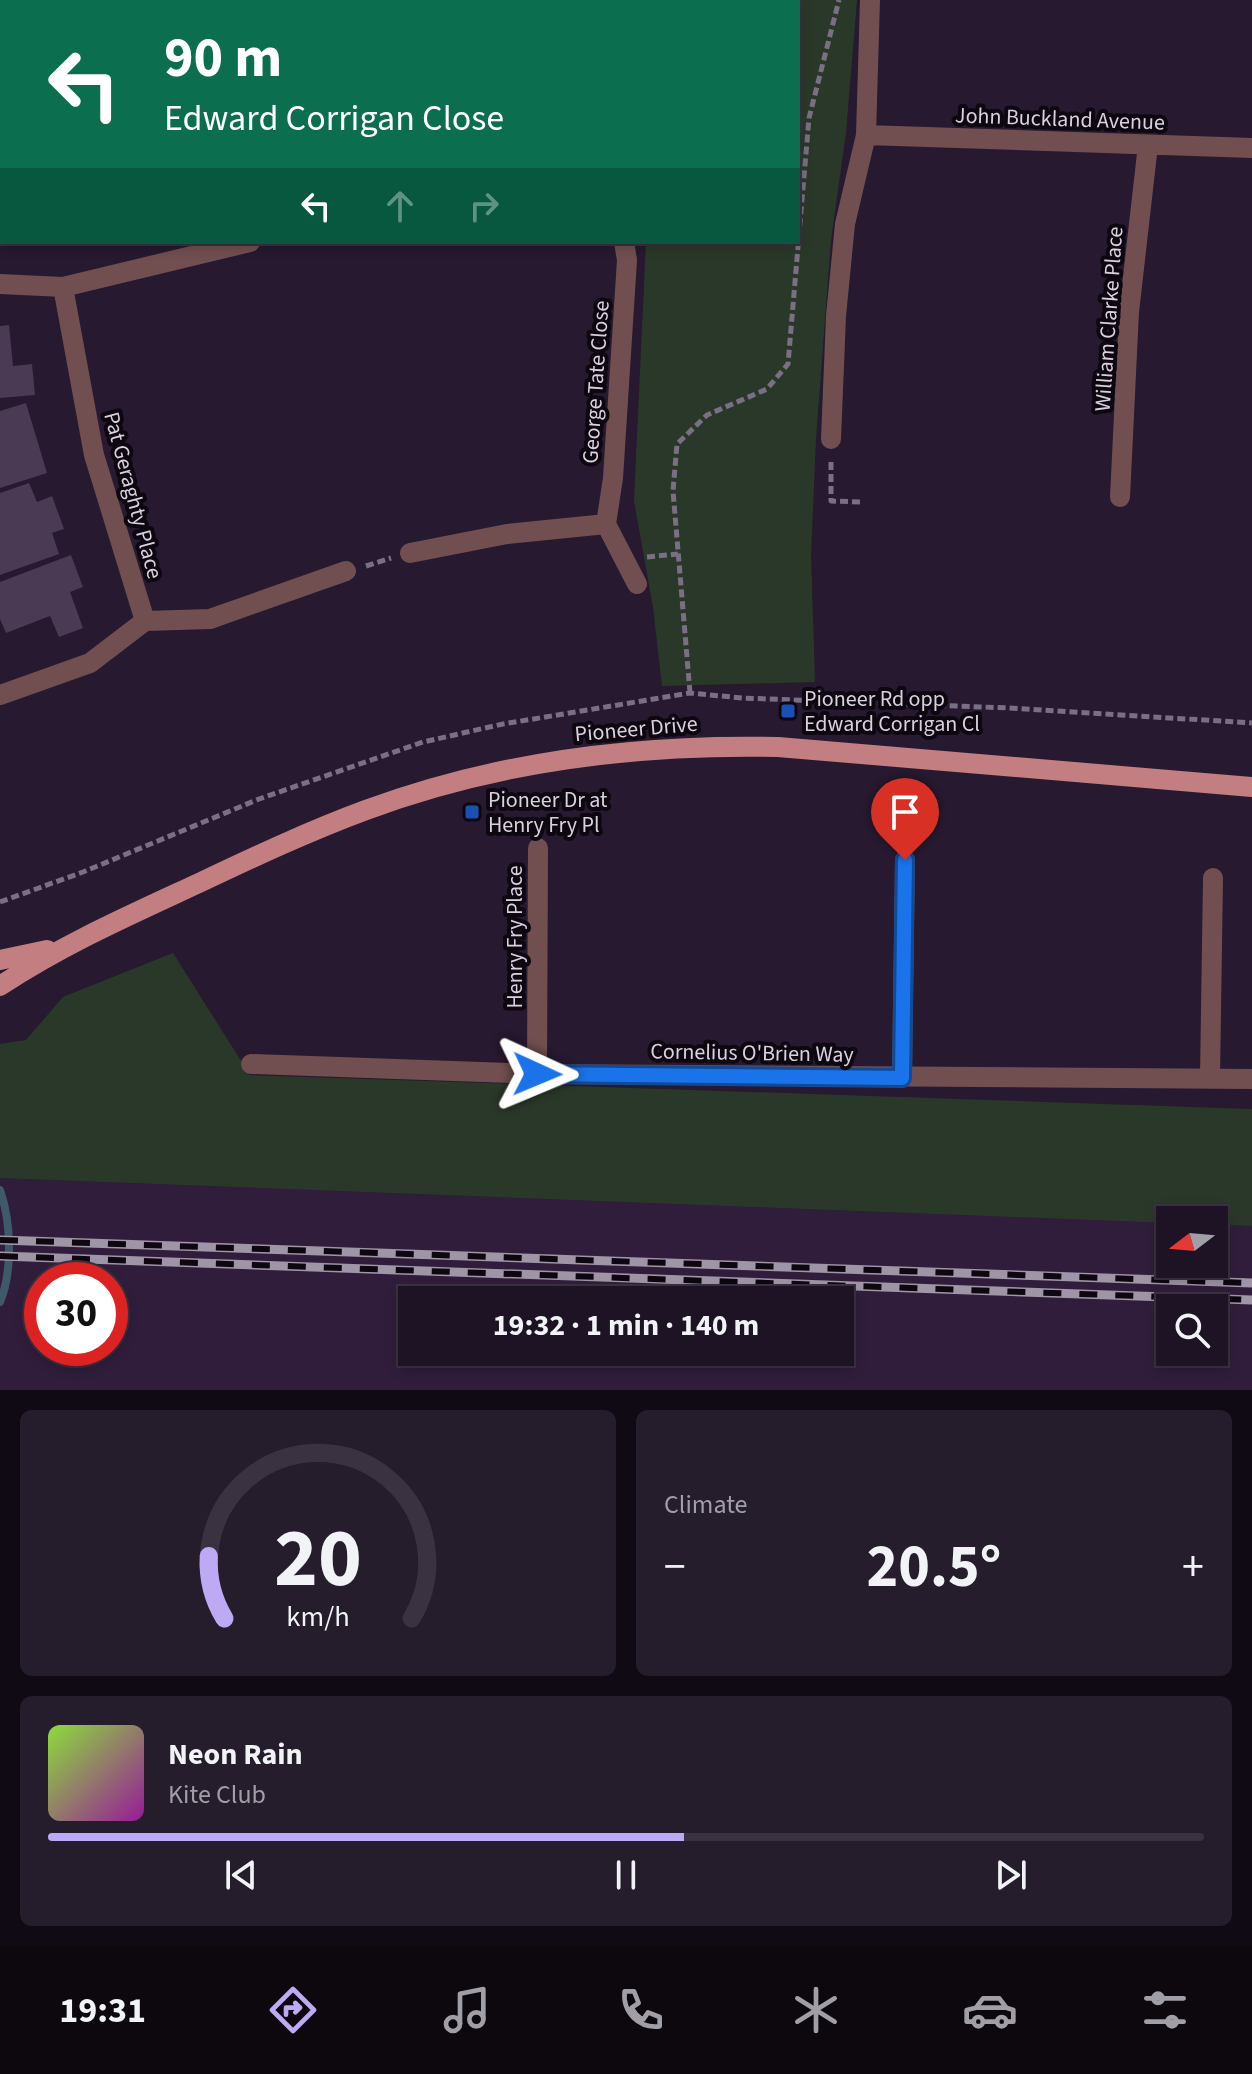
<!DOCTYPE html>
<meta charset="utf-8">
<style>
:root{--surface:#1d1324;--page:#251c2c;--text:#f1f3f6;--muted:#a09ea6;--line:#3b3241;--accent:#bea9f4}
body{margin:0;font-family:"Source Sans 3",sans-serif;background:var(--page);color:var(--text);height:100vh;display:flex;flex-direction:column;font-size:30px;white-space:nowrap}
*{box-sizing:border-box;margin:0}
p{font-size:26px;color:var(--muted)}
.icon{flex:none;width:44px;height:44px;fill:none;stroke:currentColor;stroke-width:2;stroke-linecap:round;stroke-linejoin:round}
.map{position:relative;height:1390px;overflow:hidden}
.drawer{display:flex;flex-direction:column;gap:20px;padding:20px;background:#100a14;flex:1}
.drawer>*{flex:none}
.top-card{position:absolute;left:0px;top:0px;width:800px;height:244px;box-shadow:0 4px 12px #0003,0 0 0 2px var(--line);background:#0b6e4f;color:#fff;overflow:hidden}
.needle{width:52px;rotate:254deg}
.controls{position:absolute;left:1156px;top:1206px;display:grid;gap:16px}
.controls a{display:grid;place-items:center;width:72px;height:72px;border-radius:0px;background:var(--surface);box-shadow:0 4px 12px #0003,0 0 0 2px var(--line);font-size:40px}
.speed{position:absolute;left:24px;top:1262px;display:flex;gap:16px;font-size:40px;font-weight:700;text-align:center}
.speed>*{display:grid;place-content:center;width:104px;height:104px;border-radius:50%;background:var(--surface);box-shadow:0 4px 12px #0003,0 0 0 2px var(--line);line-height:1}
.speed .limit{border:12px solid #d22;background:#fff;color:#111}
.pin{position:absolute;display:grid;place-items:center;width:68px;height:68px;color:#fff;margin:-82px -34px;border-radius:50% 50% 50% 0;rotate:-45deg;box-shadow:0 0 8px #0007}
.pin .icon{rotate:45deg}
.me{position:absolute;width:88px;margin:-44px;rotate:91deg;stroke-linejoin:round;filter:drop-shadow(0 0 6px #0008)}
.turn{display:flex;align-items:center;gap:28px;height:168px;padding:0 32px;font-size:36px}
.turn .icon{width:104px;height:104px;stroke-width:2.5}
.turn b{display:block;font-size:56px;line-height:68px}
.lanes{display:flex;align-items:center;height:76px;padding:0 32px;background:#0003;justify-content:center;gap:40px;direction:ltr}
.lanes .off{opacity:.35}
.big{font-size:60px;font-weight:700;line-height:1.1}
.drawer .widget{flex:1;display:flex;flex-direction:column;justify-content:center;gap:12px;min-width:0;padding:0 28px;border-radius:12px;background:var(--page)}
.drawer .dial{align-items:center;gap:0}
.dial svg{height:208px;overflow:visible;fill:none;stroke:var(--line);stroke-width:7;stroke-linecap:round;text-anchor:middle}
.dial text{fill:var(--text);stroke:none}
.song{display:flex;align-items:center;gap:24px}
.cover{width:96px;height:96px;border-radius:12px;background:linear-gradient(135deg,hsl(90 70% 55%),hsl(300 70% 35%))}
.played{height:8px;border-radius:4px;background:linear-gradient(90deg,var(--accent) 55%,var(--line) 55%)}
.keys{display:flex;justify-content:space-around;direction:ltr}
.heat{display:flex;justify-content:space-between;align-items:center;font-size:44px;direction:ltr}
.drawer .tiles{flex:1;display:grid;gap:20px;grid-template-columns:1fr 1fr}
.widget:last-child{grid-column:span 2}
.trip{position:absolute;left:398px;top:1286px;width:456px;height:80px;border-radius:0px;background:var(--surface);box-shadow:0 4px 12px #0003,0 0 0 2px var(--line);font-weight:700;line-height:80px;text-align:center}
.tab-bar{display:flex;height:128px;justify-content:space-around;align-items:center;background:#0c080e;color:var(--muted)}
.tab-bar .icon{width:56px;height:56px}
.tab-bar .current{color:var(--accent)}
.tab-bar b{font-size:36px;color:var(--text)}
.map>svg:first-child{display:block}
</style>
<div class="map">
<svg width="1252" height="1390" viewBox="0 0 1252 1390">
<rect width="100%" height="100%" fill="#271930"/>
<path fill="#301d3b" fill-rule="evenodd" d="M0 1178 1170 1223V1264H1214V1224L1252 1226V1390H0ZM42 1280H110V1348H42ZM412 1300H840V1352H412ZM1170 1308H1214V1352H1170Z"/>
<path fill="#2a382a" d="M670 0H857L846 133 831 240 816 439 811 556 815 682 662 686 653 607 634 501 646 242H798V2Z
M173 953 250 1075 1252 1109V1226L1214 1224V1220L1170 1223 0 1178V1044L26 1040 63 997Z"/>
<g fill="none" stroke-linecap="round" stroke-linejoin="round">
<path stroke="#3f586a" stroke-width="8" d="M0 1190C11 1221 13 1271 0 1302"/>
</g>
<path fill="#4a3a54" d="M9 325 13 366 32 364 35 395 0 398V326Z
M26 403 47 473 0 488V411Z
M29 483 37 502 52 496 64 529 52 533 59 554 0 575V493Z
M71 555 83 587 70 592 83 628 59 637 50 616 6 633 0 619V582Z"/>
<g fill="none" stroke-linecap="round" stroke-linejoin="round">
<path stroke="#7b6f83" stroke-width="5" stroke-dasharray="8 4" stroke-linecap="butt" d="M660 2V0
M831 462V501L860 502
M647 557 678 554
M366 566 391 558
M690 693 673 491 677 444 707 415 767 389 788 364 809 118 839 0
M0 902 83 872 259 799 423 742 503 724 690 693 742 698 1009 708 1252 723"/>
<path stroke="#714f50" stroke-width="20" d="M282 0V2
M866 135 1252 148
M624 242 627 260 613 478 606 524 637 584
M0 284 63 287 250 242
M63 287 94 455 145 621
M831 439 836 316 845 224 866 135 870 0
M1120 497 1129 312 1148 145
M410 553 507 534 606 524
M0 695 90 663 145 621 210 619 346 571
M251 1064 537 1074 1252 1079
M537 1074 538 848
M1210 1077 1213 878
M902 1078 905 860"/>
<path stroke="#c37e81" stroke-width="20" d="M0 960 47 950
M0 986C64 944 130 915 199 883 254 857 309 831 366 810 498 761 638 744 778 747L1252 787"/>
<defs>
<path id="rail" d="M0 1240 1252 1283
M0 1256 1252 1300"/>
</defs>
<use href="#rail" stroke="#a095a7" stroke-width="9"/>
<use href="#rail" stroke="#0d0710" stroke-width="6" stroke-dasharray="18" stroke-linecap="butt"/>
</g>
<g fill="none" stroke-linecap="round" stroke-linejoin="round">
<defs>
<path id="route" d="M537 1074 902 1078 905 860"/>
</defs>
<use href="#route" stroke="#114b97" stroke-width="20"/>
<use href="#route" stroke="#1a73e8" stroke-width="14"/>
</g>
<g fill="#1a4fb4" stroke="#0d0710" stroke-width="3">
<rect x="780" y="703" width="16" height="16" rx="4"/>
<rect x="464" y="804" width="16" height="16" rx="4"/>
</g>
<g text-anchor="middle" stroke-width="8" stroke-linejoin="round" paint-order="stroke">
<g font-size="22" fill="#dad0e0" stroke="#0d0710">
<text transform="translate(1060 118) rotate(2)" y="8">John Buckland Avenue</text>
<text transform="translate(1108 319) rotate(-86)" y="8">William Clarke Place</text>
<text transform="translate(595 382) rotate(-86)" y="8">George Tate Close</text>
<text transform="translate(134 495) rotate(75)" y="8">Pat Geraghty Place</text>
<text transform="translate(636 728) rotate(-5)" y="8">Pioneer Drive</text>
<text transform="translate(514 937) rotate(-90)" y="8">Henry Fry Place</text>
<text transform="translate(752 1052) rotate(1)" y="8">Cornelius O'Brien Way</text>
</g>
<g font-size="22" fill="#dad0e0" stroke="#0d0710" text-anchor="start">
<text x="804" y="706">Pioneer Rd opp<tspan x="804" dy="25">Edward Corrigan Cl</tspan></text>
<text x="488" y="807">Pioneer Dr at<tspan x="488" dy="25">Henry Fry Pl</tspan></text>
</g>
</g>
</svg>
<div class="controls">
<a><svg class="needle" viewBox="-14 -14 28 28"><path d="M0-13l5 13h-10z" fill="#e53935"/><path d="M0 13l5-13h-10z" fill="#a09ea6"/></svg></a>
<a><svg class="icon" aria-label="search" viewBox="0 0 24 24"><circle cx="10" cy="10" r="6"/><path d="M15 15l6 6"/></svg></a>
</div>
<div class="speed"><div class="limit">30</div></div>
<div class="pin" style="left:905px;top:860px;background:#d93025"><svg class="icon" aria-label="arrive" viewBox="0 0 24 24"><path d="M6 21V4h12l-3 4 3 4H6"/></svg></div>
<svg class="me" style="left:537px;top:1074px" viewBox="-20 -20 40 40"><path d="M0-17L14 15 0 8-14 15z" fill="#1a73e8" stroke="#fff" stroke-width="4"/></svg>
<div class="trip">19:32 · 1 min · 140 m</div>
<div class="top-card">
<div class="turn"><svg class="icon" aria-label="left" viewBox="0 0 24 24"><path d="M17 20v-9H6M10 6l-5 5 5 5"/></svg><div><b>90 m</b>Edward Corrigan Close</div></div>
<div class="lanes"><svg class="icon" aria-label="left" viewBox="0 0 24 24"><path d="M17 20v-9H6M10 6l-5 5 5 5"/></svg><svg class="icon off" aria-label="ahead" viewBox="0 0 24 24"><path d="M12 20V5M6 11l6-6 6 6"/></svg><svg class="icon off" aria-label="right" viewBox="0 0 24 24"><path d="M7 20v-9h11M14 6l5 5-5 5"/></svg></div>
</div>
</div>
<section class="drawer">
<div class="tiles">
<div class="widget dial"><svg viewBox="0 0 100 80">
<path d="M14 69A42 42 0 1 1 86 69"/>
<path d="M14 69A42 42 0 0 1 8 45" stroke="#bea9f4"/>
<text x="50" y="56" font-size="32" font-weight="700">20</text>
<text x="50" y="72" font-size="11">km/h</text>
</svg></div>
<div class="widget"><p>Climate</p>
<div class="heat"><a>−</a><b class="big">20.5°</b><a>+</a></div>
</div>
<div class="widget">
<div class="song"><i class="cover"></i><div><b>Neon Rain</b><p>Kite Club</p></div></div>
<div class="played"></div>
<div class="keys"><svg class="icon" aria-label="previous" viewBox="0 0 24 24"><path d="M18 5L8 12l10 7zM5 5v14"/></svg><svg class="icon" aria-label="pause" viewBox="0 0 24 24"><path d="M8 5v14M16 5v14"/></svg><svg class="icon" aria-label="next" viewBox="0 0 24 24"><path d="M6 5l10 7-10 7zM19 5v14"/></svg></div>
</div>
</div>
</section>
<nav class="tab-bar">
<b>19:31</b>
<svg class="icon current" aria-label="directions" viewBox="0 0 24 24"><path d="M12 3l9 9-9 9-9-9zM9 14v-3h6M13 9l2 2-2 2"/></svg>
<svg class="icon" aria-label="music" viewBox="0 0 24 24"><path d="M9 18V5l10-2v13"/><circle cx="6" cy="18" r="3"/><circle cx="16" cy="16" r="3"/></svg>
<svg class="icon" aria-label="phone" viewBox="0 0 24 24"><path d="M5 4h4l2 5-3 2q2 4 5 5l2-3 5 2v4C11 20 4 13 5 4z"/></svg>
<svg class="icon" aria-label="climate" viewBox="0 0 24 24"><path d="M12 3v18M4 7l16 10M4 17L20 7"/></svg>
<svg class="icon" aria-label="car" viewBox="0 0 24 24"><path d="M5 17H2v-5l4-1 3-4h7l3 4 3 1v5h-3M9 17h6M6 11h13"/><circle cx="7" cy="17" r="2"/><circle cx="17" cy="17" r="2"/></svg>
<svg class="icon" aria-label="filters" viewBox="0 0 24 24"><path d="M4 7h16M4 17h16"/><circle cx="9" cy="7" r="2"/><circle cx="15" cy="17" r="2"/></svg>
</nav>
